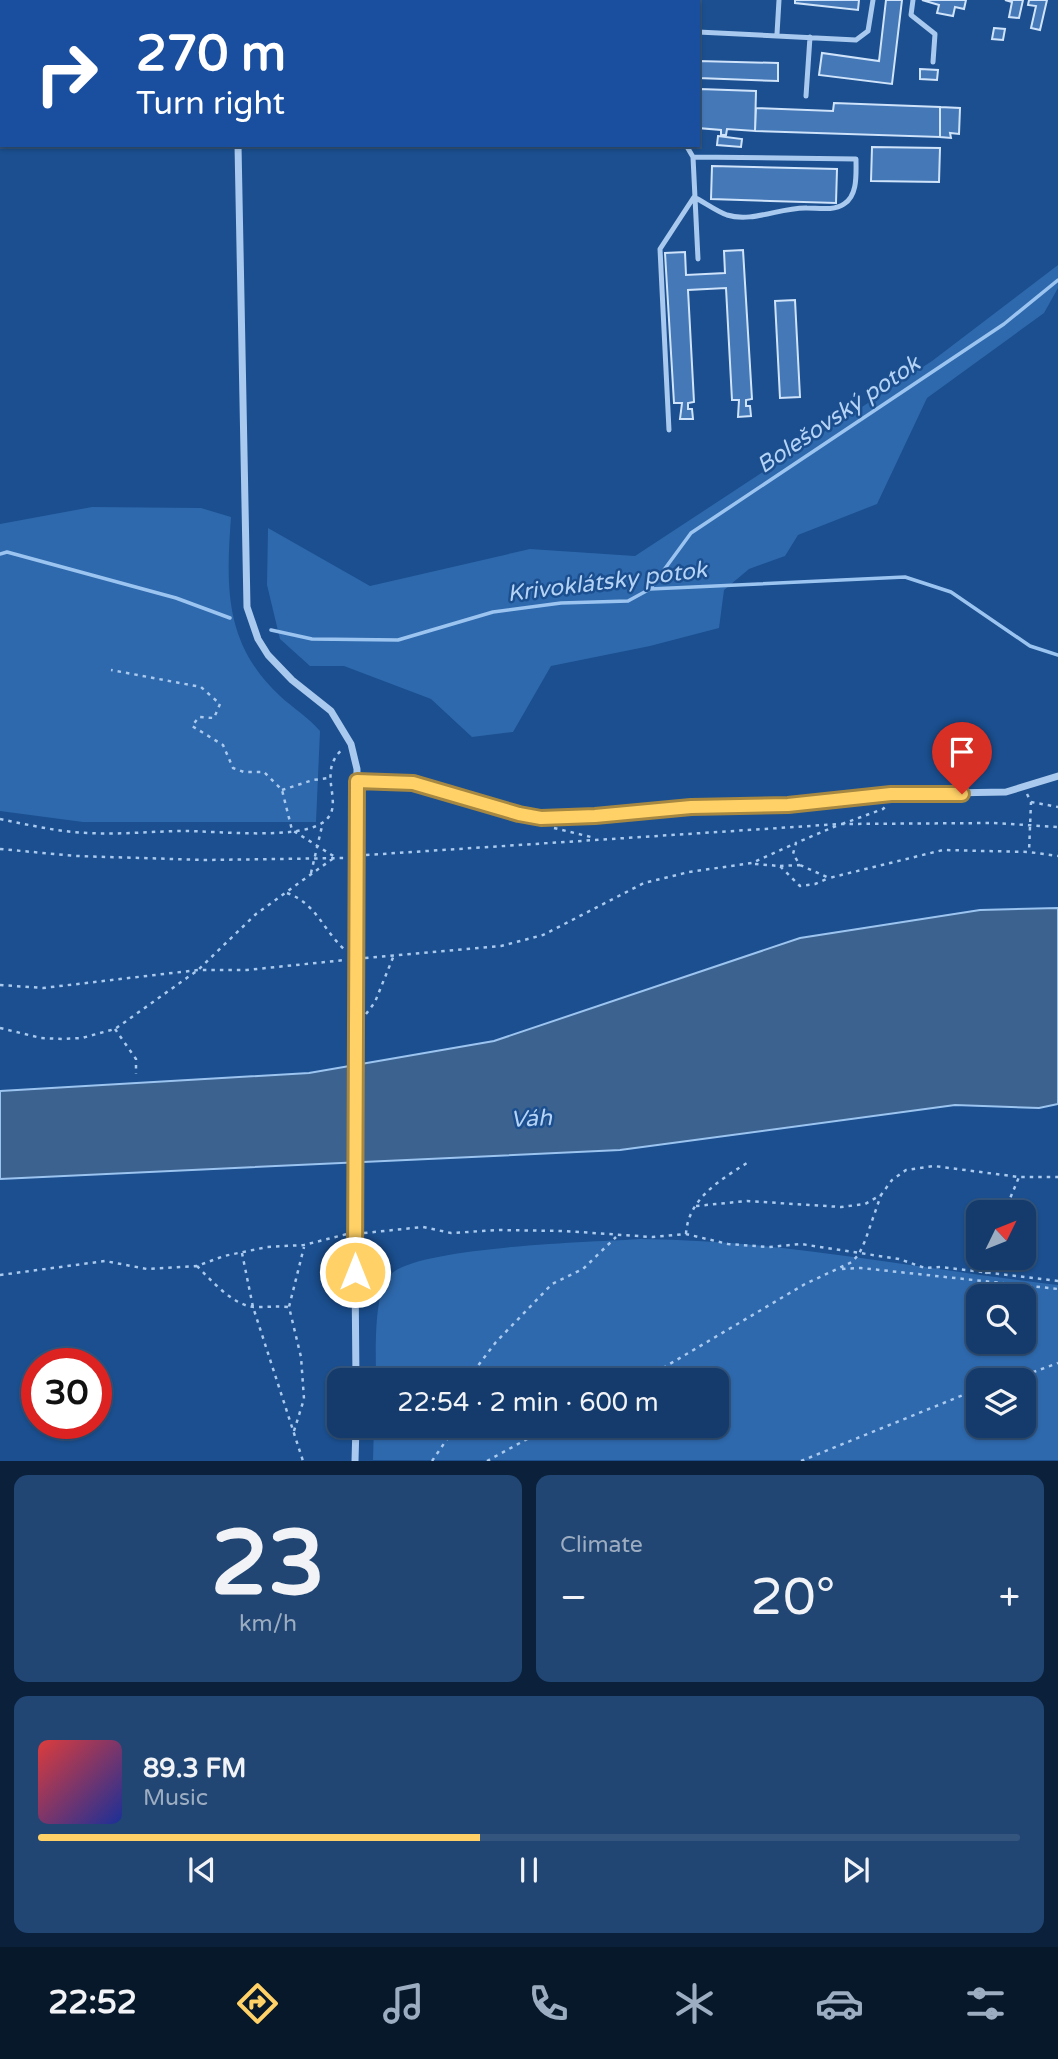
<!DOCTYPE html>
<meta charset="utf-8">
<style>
:root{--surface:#143b6b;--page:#214673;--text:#f1f3f6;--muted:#9dadc1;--line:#33557e;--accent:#ffd166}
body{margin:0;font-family:"Varela Round",sans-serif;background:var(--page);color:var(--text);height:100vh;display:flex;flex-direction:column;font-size:26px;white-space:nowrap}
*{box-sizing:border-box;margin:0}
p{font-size:23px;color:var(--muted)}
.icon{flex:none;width:38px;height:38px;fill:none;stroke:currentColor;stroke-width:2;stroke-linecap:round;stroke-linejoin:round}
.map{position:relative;height:1461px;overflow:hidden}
.side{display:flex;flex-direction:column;gap:14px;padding:14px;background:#0b203b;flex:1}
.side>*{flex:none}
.guide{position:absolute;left:0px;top:0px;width:700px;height:147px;box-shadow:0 2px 5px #0004,0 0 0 2px var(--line);background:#1a4fa0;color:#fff;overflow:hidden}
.needle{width:46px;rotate:47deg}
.buttons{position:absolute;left:966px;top:1200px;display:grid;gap:14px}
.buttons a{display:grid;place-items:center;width:70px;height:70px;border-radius:14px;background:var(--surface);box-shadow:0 2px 5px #0004,0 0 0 2px var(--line);font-size:35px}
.speed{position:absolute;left:21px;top:1348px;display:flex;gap:14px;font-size:35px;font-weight:700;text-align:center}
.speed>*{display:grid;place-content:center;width:91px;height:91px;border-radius:50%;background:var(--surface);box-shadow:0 2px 5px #0004,0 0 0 2px var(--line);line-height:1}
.speed .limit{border:10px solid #d22;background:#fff;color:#111}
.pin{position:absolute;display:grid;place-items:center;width:60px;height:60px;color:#fff;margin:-72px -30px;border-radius:50% 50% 50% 0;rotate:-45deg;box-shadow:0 0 7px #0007}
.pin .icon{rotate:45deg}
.me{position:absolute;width:77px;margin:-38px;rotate:0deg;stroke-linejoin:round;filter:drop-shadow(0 0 5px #0008)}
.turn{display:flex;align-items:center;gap:24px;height:147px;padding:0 21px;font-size:32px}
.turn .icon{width:91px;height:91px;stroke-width:2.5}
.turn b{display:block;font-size:49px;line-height:60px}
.big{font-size:52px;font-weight:600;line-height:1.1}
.side .card{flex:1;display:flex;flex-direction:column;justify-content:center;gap:10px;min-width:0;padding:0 24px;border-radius:14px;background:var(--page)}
.side .dial{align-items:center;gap:0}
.dial b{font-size:91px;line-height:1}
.song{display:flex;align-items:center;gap:21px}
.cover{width:84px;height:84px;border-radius:10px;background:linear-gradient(135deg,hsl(0 70% 55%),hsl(230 70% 35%))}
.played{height:7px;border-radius:4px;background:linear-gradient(90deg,var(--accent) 45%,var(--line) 45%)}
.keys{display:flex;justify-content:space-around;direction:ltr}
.heat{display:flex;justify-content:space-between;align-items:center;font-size:38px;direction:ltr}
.side .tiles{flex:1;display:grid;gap:14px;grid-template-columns:1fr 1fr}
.card:last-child{grid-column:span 2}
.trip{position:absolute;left:327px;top:1368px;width:402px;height:70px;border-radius:14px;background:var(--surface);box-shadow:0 2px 5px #0004,0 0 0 2px var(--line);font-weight:600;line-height:70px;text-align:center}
.menu{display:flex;height:112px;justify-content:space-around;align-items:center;background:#08182b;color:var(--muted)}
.menu .icon{width:49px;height:49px}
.menu .selected{color:var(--accent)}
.menu b{font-size:32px;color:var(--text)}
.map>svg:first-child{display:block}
</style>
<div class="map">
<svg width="1058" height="1461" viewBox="0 0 1058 1461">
<rect width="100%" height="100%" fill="#1b4f8f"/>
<path fill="#2e69ad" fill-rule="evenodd" d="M1058 265V288L1044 313 927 398 877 504 798 535 785 556 749 569 724 590 719 628 650 646 551 666 513 732 472 737 431 699 344 666H310L280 639 267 585 268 528 370 586 530 549 635 556 932 361Z
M92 507 201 508 231 517C226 587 224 644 280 696 293 708 308 717 320 731L316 822H83L0 811V524Z
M641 1239C780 1240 920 1269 1058 1285V1460H373L374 1426H718V1381H376C376 1355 373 1295 389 1276 413 1246 597 1242 641 1239ZM978 1297H1024V1342H978ZM978 1381H1024V1426H978Z"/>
<path fill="#3c6290" stroke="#9cc4f0" stroke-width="2" d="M1058 908V1104L1039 1108 955 1105 620 1150 0 1179V1091L309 1073 494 1041 800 938 980 910Z"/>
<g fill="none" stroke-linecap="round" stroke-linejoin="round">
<path stroke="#9cc4f0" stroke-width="3.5" d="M0 554 7 552 176 598 230 618
M650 589 691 533 1004 324 1058 280
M271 630 312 639 398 640 493 612 561 603 628 601 650 589 905 577 951 592 1030 646 1058 655"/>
</g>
<path fill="#4478b7" stroke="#cfe3fa" stroke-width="2" d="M795 0H859L858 10 795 3Z
M886 0H902L892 84 819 75 822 53 879 61Z
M922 0H966L964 9 955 7 953 16 937 13 939 5Z
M1005 0H1023L1019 18 1009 17 1012 2Z
M1029 0H1047L1040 30 1031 28 1036 6 1028 5Z
M994 28 1005 29 1003 40 992 39Z
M698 61 778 63V81L698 78Z
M920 69 938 70 937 80 920 79Z
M700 89 756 91 755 131 727 129 726 135H721V130L698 128Z
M834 103 940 107V137L755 131 756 108 833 111Z
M940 107 960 108 959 134 950 133 951 138 940 137Z
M718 136 742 139 741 147 717 145Z
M872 147 940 148 939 182 871 181Z
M712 166 837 169 836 203 711 199Z
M743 250 752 399 746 400V406H750L751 416 738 417 739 400H732L726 288 688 290 694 402 688 403V409H692L693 419H680L682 403H674L665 253 685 252 686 275 725 273 724 251Z
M795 300 800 397 780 398 775 301Z"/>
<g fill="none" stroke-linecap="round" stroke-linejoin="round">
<path stroke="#a9c9ee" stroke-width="2.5" stroke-dasharray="3.5 5" stroke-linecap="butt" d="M282 790 313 780 329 778
M1027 794 1031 802 1029 852
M1031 802 1058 807
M0 819C29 825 59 832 89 833 121 835 153 831 185 831 217 831 296 840 322 823 349 806 313 773 344 748
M842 824 883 809 887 805
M836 826 796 843 793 854 800 865 829 878 943 850 1029 852 1058 856
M554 828 595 838
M0 849 76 856 206 860 346 858
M366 855 840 824 993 823 1058 827
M755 864 780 866 800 886 815 884 829 878
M780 866 800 865
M311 873 323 822
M287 893C317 904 322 929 345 950
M365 958 501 946 543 935 644 883 689 872 752 863 796 843
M0 985 43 988 198 970H247L345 960
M366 1014 375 1002 394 955
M0 1028 41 1038 63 1039 82 1038 115 1029 198 970 256 914 335 857 292 830 282 790 264 772H244L233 768 223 745 192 726 199 717 214 718 220 704 201 687 111 670
M115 1029 136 1059V1074
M696 1206 747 1201 841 1207 865 1204 881 1195 892 1180 906 1170 934 1166 1019 1177H1058
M1004 1213 1019 1177
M364 1233 423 1227 451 1233 499 1230 564 1231 652 1237 686 1234 728 1244 769 1247 801 1244 899 1259 925 1268 941 1267 1058 1281
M686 1234C688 1199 720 1180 747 1163
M242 1253 253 1307 303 1461
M197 1266C211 1280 234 1307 256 1307 267 1307 277 1306 289 1307
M842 1269 861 1268 1058 1289
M986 1274 990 1258
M0 1275 105 1261 147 1269 197 1266 224 1256 267 1247 304 1245 347 1234
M473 1381 477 1367 496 1342 552 1284 583 1269 616 1237
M641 1381 805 1284 852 1262 859 1254 865 1241 881 1195
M1009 1381 1058 1363
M294 1431 304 1399 301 1357 289 1307 304 1247
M432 1461 456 1426
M487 1461 551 1426
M801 1461 978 1389"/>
<path stroke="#a9c9ee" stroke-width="5" d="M913 0 911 15 935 34 933 62
M695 2V0
M698 32 856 40 868 31 873 0
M777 34 779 0
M806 96 810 37
M686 145 693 157 698 259
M669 430 660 249 694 197C704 202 716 211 727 215 752 223 781 207 807 208 818 208 834 211 844 204 858 195 856 174 856 159L693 157"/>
<path stroke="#a9c9ee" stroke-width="7" d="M235 0V2
M238 145 247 607 258 639 268 655 292 680 331 711 351 744 357 769 355 920
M357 781 413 783 519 814 541 818 595 816 691 807 788 805 891 794 1006 792 1058 776
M355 1272 356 1381
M355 1461 356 1426"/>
<path stroke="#a9c9ee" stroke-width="7" d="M355 920V1272"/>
</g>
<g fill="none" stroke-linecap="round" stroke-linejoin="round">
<defs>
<path id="route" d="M355 1272 357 781 413 783 519 814 541 818 595 816 691 807 788 805 891 794H962"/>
</defs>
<use href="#route" stroke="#a68842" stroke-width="18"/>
<use href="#route" stroke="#ffd166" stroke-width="12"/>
</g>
<g text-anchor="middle" stroke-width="5" stroke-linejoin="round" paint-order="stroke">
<g font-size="23" font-style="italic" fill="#b5d3f5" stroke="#1b4f8f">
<text transform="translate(838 414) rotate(-34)" y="8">Bolešovský potok</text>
<text transform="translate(607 581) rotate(-7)" y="8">Krivoklátsky potok</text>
<text transform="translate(531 1118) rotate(-3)" y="8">Váh</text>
</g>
</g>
</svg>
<div class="buttons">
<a><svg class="needle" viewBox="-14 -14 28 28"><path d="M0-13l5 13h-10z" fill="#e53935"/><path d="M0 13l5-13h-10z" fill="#9dadc1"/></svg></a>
<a><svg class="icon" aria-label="search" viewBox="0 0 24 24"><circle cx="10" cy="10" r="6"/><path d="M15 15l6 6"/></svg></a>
<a><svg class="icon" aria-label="layers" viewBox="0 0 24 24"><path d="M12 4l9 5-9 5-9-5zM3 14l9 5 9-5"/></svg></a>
</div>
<div class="speed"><div class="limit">30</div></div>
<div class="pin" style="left:962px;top:794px;background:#d93025"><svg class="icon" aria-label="arrive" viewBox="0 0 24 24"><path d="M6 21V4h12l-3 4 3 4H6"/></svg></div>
<svg class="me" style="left:355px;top:1272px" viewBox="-20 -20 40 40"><circle r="17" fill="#ffd166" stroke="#fff" stroke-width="3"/><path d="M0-11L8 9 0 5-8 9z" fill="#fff"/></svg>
<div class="trip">22:54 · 2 min · 600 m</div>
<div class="guide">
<div class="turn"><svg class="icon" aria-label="right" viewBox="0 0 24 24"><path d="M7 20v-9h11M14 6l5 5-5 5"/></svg><div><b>270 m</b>Turn right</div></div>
</div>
</div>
<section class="side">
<div class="tiles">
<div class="card dial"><b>23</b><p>km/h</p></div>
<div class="card"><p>Climate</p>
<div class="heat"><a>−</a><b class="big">20°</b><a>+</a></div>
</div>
<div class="card">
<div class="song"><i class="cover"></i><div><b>89.3 FM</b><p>Music</p></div></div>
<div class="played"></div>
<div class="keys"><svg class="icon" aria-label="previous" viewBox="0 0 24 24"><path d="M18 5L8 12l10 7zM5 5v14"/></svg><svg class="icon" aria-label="pause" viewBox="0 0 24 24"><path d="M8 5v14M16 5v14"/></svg><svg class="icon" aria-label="next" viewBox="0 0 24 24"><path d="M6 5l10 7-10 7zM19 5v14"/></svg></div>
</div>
</div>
</section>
<nav class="menu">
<b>22:52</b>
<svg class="icon selected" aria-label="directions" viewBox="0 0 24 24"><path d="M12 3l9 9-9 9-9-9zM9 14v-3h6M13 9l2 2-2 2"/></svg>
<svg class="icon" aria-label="music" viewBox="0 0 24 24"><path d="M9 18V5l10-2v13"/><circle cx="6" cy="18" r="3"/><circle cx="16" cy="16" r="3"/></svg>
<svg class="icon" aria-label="phone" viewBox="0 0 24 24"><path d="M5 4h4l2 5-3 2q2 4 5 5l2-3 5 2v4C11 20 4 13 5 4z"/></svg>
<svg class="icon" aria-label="climate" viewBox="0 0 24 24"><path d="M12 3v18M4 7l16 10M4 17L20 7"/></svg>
<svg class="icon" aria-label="car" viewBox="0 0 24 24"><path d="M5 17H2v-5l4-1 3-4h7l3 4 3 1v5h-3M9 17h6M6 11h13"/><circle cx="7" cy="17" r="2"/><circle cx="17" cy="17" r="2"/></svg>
<svg class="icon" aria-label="filters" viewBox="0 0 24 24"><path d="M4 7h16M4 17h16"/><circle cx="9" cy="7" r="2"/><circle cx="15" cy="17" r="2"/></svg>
</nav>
